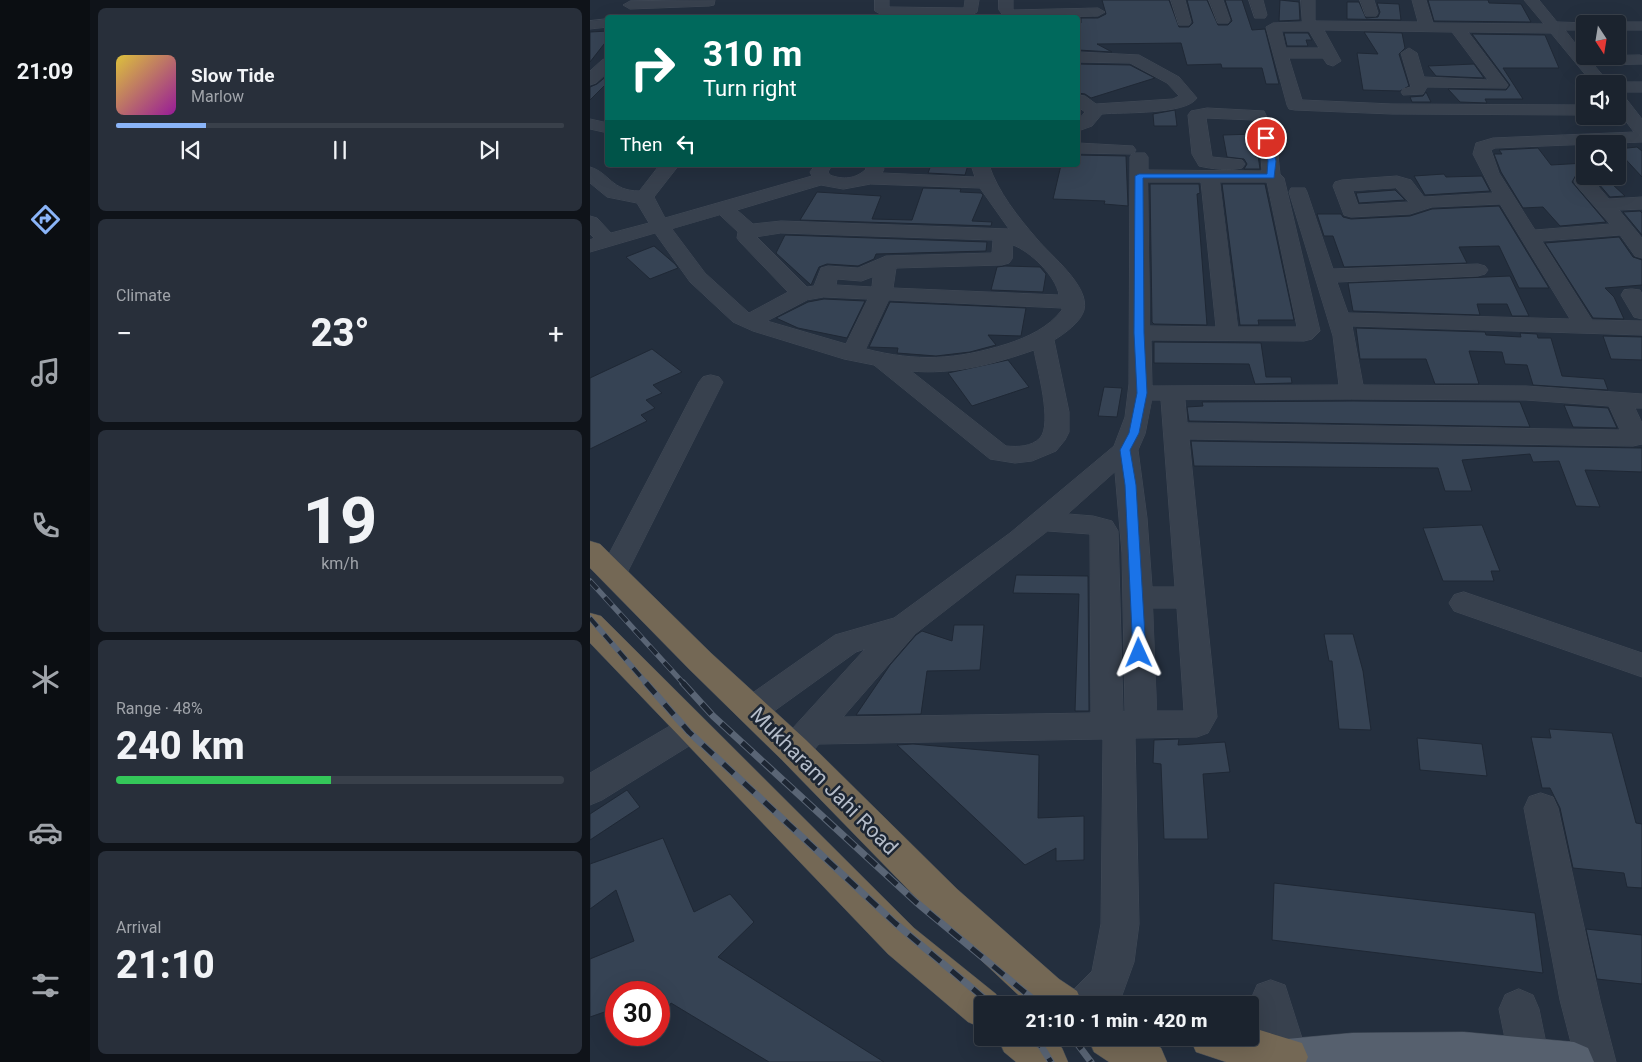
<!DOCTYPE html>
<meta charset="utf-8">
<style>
:root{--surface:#1b232e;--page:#282f3a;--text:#f1f3f6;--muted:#a0a4aa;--line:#39404a;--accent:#8ab4f8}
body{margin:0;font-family:Roboto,sans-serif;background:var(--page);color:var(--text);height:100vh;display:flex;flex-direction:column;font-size:19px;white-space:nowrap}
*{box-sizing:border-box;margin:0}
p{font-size:16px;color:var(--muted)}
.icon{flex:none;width:28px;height:28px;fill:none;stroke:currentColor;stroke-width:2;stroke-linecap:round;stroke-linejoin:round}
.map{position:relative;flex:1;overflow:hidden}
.details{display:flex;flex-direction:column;gap:8px;padding:8px;background:#0f1319;width:500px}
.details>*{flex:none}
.top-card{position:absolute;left:15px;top:15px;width:475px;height:152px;border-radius:5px;box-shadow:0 5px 20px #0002,0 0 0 1px var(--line);background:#00695c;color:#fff;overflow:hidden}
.needle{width:32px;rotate:168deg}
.buttons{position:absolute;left:986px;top:15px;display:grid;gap:10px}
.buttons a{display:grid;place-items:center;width:50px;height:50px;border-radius:5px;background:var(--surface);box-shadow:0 5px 20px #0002,0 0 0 1px var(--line);font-size:25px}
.speed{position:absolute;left:15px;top:981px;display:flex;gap:10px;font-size:25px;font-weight:700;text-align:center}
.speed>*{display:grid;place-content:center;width:65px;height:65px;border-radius:50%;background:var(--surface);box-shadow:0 5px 20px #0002,0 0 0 1px var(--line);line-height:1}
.speed .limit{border:8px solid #d22;background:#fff;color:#111}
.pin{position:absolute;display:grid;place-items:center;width:42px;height:42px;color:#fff;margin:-21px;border:2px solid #fff;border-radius:50%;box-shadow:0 1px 5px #0007}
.me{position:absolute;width:55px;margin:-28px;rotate:359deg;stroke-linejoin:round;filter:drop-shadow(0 0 4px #0008)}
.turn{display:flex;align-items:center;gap:18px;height:105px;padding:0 15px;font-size:22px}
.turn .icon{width:65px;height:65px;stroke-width:2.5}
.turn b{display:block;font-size:35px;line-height:42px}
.then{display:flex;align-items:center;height:48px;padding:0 15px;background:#0003;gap:10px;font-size:19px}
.big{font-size:38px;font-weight:800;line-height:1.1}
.details .card{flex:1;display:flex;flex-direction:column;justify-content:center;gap:8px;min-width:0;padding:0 18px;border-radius:8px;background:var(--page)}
.details .dial{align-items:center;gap:0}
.dial b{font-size:65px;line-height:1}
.song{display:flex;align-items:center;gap:15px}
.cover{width:60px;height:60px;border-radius:8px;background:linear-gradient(135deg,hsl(50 70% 55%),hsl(300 70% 35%))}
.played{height:5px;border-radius:2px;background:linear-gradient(90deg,var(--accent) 20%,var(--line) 20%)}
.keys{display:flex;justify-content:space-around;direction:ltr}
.heat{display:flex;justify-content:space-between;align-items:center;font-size:28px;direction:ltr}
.charge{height:8px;border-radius:4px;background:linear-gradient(90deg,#34c759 48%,var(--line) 0)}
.trip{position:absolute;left:384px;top:996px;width:285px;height:50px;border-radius:5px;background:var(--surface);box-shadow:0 5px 20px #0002,0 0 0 1px var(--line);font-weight:800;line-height:50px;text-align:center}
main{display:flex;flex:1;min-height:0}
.tab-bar{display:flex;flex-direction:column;width:90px;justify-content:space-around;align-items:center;background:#0b0e12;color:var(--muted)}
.tab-bar .icon{width:35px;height:35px}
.tab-bar .active{color:var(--accent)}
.tab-bar b{font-size:22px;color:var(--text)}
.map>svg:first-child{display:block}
</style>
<main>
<nav class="tab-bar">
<b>21:09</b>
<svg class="icon active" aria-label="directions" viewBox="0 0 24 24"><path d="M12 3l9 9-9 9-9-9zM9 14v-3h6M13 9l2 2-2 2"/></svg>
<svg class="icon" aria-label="music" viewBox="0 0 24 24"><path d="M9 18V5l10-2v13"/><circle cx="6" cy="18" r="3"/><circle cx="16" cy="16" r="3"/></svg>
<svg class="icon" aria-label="phone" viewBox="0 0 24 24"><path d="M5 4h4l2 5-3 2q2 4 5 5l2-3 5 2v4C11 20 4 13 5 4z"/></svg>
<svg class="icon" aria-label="climate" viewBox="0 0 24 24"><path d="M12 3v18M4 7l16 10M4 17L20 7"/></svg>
<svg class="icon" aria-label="car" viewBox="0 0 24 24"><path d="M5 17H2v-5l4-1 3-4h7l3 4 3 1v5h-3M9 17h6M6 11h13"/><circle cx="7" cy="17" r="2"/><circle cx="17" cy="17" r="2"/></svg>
<svg class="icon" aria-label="filters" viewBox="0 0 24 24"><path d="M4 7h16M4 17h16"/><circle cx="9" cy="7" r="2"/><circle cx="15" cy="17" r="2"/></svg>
</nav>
<section class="details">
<div class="card">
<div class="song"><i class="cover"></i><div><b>Slow Tide</b><p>Marlow</p></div></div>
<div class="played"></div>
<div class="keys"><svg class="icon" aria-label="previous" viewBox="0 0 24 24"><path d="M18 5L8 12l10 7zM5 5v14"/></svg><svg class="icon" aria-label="pause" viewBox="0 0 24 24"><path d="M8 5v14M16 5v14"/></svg><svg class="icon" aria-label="next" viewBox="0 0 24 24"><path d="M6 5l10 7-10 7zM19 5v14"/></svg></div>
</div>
<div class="card"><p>Climate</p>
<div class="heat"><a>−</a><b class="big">23°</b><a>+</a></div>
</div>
<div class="card dial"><b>19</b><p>km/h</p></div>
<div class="card"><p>Range · 48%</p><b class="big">240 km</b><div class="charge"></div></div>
<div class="card"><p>Arrival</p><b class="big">21:10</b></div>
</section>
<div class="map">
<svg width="1052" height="1062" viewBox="0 0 1052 1062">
<rect width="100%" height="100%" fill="#242f3e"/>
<path fill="#364354" stroke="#1f2835" d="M512 0H579L589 27H599L603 23 597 0H617L628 25H638L642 21 635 0H652L662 30 675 29 689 84H676L672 68H632L631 64 597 65 591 43 507 44 522 52 488 50V23H491V18H508L516 14Z
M690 0 709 2 710 20 689 21Z
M838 0H898L899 3 931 4 941 22 844 21Z
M757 2H769L776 18 788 17 790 12 787 3 809 4 811 20 757 19Z
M18 31V39L0 62V32Z
M774 32 812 33 815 48 809 54 819 86 810 91 773 90 767 53 788 54Z
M694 33H718L722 40H716L718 46H697Z
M882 34 955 35 969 68H913L933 99H895L897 103 870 102 858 89 916 90 920 85Z
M488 64 540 65 565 78 501 98 495 94 488 93Z
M884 64 894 78 846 76 838 66Z
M18 75V82L0 100V87L7 84Z
M836 92 841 102H822L820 97 833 96Z
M585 110 587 126H564L563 114Z
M665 134 670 169H654L657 164 654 159 637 157 633 135Z
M1047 147 1052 151V177L1028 151V149Z
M948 148 961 165 995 163V175H986L982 182 1016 222 970 226 953 207 933 208 911 172 904 154H912L909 150Z
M488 155 536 156 538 206 514 204 515 201 463 199 471 165H488Z
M341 165H378L375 175 338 173Z
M854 174 856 177 892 176 900 191 835 195 824 176Z
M1002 176H1005L1013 185 1022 184 1035 196 1020 197Z
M560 184H609L610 193 607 194 617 325 564 324 562 322Z
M632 184H675L704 320H668L669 325H650Z
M333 188 371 189 370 192 391 193 393 195 382 221 402 222 401 226 210 220 227 192 291 196 282 219 322 220Z
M805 190 815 200 769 203 766 193Z
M909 206 959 288H929L909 246 869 247 877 263 754 267 743 236H734L727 214H751L753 217 761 219 820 216 842 209Z
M1050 211 1052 213V235L1033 212Z
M195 235 397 242 396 251 286 254 284 259 268 266 237 264 229 267 221 285 186 253Z
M1029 237 1043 257 1052 260V285L1015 288 1024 297 1034 319 1003 318 955 243Z
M64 246 85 264 88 268 60 279 36 257Z
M415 266 450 267 456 274 453 292 401 290 407 267Z
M920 276 939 316H922L917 304H887L890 315 763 311 758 283Z
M234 299 275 301 257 338 208 328 186 318 218 302Z
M300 302 436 308 431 336 398 335 406 345 380 352 346 356 307 353 308 348 279 347Z
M766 328 895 332 896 335 931 337 930 333 947 334 948 338H961L972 376 1014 379 1018 390 943 385 937 365 915 364 912 352 879 351 889 384H845L836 359H770Z
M1013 336 1052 337V360L1021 359Z
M564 342 671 343 676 377H701L702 383 665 384 659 364 564 363Z
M62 349 92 372 63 385 72 393 56 400 65 408 51 415 57 421 0 449V378Z
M418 360 439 387 382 406 358 373Z
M514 387 532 388 527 417 508 416Z
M762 401 930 402 940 427 599 421 597 407 613 406 612 402Z
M974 405 1018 408 1027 428 983 427Z
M601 441 1052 448V472L995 470 1010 507 986 506 969 461 943 462 940 454 872 460 882 491H855L848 468 604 466Z
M892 525 910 571H901L904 581H853L833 528Z
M426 575 498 576 499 711H485L489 594 423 593Z
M364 625H394L390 670 337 671 331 714 266 715 300 665 326 635 332 631 362 641Z
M734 634H763L773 671 781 730 749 729 742 661H739Z
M959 729 1022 733 1046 823 1052 824V888L1037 887 1034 873 983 868 970 808 960 788H952L941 737 961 738Z
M827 738 892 744 897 776 830 770Z
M589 739 588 745 635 742 640 772 613 774 618 839H574L571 764 563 763 564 740Z
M323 744 449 755 448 818 494 816V860L466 861V848L435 865 307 745Z
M37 790 50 807 0 840V814Z
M73 838 104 912 140 894 164 922 128 957 294 1062H179L81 1003 69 1020V992H26V1008L0 1017V959L44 941 26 890 0 909V864Z
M684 883 945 913 953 973 682 940Z
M996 929 1052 935V984L1007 979Z"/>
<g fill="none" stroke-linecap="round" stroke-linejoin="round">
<defs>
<path id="minor" d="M125 0 124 5 119 6 40 9 33 5 40 1Z
M285 0H299V7L374 8 375 0H389L387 12 380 16 292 15 285 11Z
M409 0H423V10L508 8 515 12 508 16 415 18 409 10Z
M581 0H595L601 22 599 25H589Z
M619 0H633L640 20 638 23H628Z
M659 0H673L677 15 675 18H665Z
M711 0H725V21L828 22 822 0H836L843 23 954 24 934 0H949L967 22 1000 23 995 24V30H975L995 56 1050 55 1052 56V64L1004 65 1020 84H1003L961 33 878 32 918 85 916 88 837 87 833 94 813 95 811 92 813 89 821 87 811 53 819 48 827 53 834 77 898 80 862 32 734 30 751 61 743 66 737 64 733 58H699L712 100 802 104 995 105V115L802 114 705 110 699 109 697 105 676 27 683 23 712 22ZM692 31H719L729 48H696Z
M770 0H784L788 13 786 16H776Z
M18 19V27L0 29V21Z
M1028 22H1052V30H1028V24H1022Z
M488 52 549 55 589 77 607 98C596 115 532 112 512 114L502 126 488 131V120L495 112 488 107V95L495 96 506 104 583 99 589 96 577 83 540 63 488 62Z
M18 58V72L6 83 0 85V71L12 60Z
M1028 82H1052V92H1028V84H1022Z
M1028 95 1034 96 1052 119V142L905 148 901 150 909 173 945 230 1020 224 986 185 984 181 986 177H1000L1019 199 1052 197V209L1029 210 1052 238V258L1045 256 1030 235 952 241 1002 320 1052 321V335L762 326 773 385 936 386 1052 394V408H1045L1052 423V444L1043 446 599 439 627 717 618 733 607 737 545 738 549 924 544 962 531 998 523 1005H476L482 991 502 971 511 924 513 739 229 744C216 759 213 767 192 760L187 750 192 740 275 649 266 652 173 719 162 723 151 719 146 710 151 701 245 635 304 618 420 533 524 446 535 417 539 384 540 157 542 154 488 153V143L543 146 546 150 544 153H555L558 157V170L672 171 670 144 663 120 616 118 622 157 652 160 655 164 652 168C639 171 622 169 609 166L602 154 598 115 601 111 617 108 674 111 686 136 690 174 694 178 730 331 722 339 714 341 561 340 562 386 749 385 743 336 699 192 701 188H715L717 192 743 269 888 264 895 266 898 270 895 274 888 276 747 282 758 313 980 319 910 204 842 207 820 214 761 217 754 215 743 186 745 182 752 180 807 176 821 180 834 197 903 193 883 154 886 143 903 138 1044 132 1028 111ZM558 182H611L626 327 560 326ZM630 182H677L707 327H648ZM806 188 819 202 768 205 763 191ZM762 399 936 400 1019 406 1030 430 597 423 595 400ZM562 400H571L585 587H562L557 518 548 450 555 434ZM525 472 532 553 535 712H533L528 531 522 521 503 516 478 514ZM458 531 500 534 501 713 253 717 325 634ZM563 608H587L594 711H567Z
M0 119 18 123V133L0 129Z
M70 165H89L64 197 75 218 222 176 220 172 225 165H242L238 172 240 175C253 180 266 179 276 169L274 165H292L294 169 292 173 385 177 381 165H399C408 192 428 217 447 239 461 256 500 286 494 310 491 322 474 334 464 340L479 412V432L475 440 466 451 442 461 425 463 400 459 284 365 254 359 163 331 143 322 100 282 65 233 0 252V240L4 238 0 234V216L7 218 21 233 59 223 47 203 17 197 0 183V167C20 173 21 191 49 191ZM281 184 390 188 419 229 191 221 163 224 147 210 231 185 253 189ZM130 215 148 232 147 238 150 242 198 292 159 313 115 273 82 229ZM191 233 403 240 402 253 296 256 268 268 238 266 231 268 224 286 217 287 167 237ZM423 245C440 251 466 276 469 295L303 288 306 268 412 265 419 263 422 259ZM283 277 282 287 246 285 247 279 271 281ZM234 297 278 299 256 344 177 321 217 300ZM299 300 472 308V310C458 328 438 337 417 344 366 360 327 362 276 349ZM444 350C447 368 463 424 450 438 441 447 428 447 416 446L321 371C363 375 404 364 444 350Z
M1042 289 1050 290 1052 294V319L1044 317 1031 295 1034 290Z
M121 375 129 377 133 382 37 573 33 580 23 583 13 580 9 573 109 382 113 377Z
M874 592 1052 653V677L864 611 859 603 864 595Z
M101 716 112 720 117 729 112 738 12 800 0 805V773L90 720Z
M951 793 963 797 968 808 1010 1000 1026 1062H986L970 1000 934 808 939 797Z
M681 980 695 985 718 1057 716 1062H680L661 999 667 985Z
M929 989 943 995 949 1009 959 1058 958 1062H920L919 1058 909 1009 915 995Z"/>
<path id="major" d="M874 1032 984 1042 998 1048 1004 1062H643L649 1048 663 1042 762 1033Z"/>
<path id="highway" d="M0 541 10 544 121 653 216 740 367 889 469 979 487 991 493 1005H439L341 913 192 760 99 669 0 568Z
M0 613 11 616 324 928 406 994 411 1005H392V1028L378 1022 298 954 0 643Z
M660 1027 712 1043 718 1057 716 1062H636L606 1052 600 1038H660Z
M408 1038H460L472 1048 478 1062H426L414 1052Z
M498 1038H555L571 1048 577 1062H519L504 1052Z"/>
</defs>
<use href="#minor" stroke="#414a57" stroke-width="1"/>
<use href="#major" stroke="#414a57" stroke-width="1"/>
<use href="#highway" stroke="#434c59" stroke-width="1"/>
<use href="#minor" fill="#38414e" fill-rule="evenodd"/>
<use href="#major" fill="#56606e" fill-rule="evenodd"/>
<use href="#highway" fill="#746855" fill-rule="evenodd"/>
<defs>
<path id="rail-far1" d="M0 581 94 684
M0 618 57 684"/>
<path id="rail" d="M56 683 99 732 305 923 402 1005
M93 683 123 716 326 902 450 1005
M440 1038 451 1046 461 1062
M483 1038 501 1062"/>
</defs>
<use href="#rail-far1" stroke="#5a6575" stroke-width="5.5"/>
<use href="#rail" stroke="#5a6575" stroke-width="7"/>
<use href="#rail-far1" stroke="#1d2633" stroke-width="4" stroke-dasharray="11" stroke-linecap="butt"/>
<use href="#rail" stroke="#1d2633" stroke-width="5" stroke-dasharray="14" stroke-linecap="butt"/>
</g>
<path fill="#1a73e8" stroke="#114b97" d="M676 135 680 138 686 161 684 178H553L554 333 557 393 549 433 540 450 546 485 556 653 549 658 543 653 535 485 530 450 539 433 547 393 544 333 545 176 549 174H677L678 161 673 138Z"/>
<g text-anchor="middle" stroke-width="5" stroke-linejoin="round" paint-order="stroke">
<g font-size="21" fill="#b4bcc9" stroke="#1d2633">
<text transform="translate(234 781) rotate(45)" y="7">Mukharam Jahi Road</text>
</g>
</g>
</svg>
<div class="buttons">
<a><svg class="needle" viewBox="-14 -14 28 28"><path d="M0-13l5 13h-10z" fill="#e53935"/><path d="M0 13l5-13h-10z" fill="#a0a4aa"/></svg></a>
<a><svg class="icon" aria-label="sound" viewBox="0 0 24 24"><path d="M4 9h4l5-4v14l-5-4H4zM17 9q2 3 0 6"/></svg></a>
<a><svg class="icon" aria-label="search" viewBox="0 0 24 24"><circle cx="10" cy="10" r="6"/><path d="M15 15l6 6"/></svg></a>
</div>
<div class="speed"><div class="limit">30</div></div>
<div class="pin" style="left:676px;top:138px;background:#d93025"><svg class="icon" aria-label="arrive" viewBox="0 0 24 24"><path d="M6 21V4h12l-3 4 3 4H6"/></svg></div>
<svg class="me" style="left:549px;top:653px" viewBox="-20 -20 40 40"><path d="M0-17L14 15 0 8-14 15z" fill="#1a73e8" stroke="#fff" stroke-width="4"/></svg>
<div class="trip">21:10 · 1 min · 420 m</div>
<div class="top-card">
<div class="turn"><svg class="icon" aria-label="right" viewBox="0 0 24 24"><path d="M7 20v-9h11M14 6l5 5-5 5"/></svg><div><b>310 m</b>Turn right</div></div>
<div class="then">Then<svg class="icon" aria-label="left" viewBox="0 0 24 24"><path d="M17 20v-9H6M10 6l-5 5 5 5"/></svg></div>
</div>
</div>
</main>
